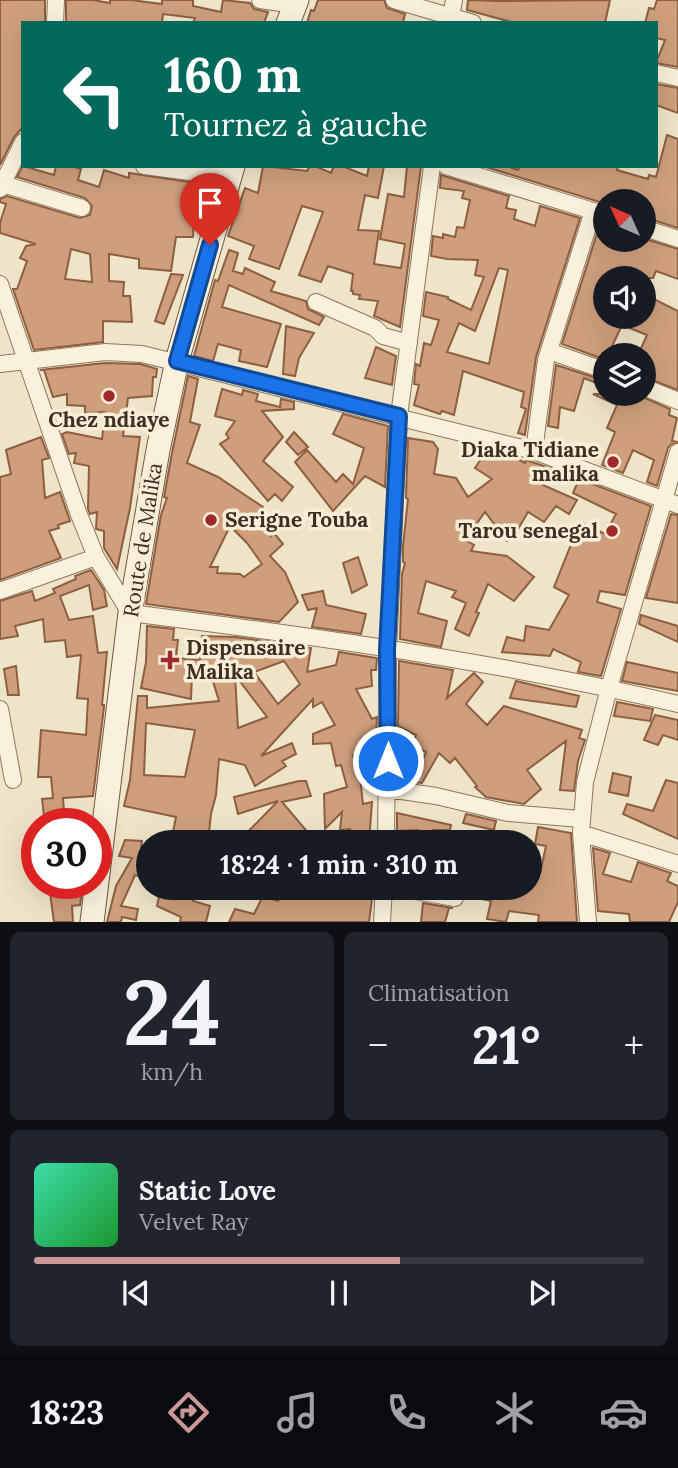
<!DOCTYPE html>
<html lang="fr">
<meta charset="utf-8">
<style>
:root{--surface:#171b24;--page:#20242c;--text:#f1f3f6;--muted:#9ea1a6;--line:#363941;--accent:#cc999b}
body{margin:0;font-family:Lora,serif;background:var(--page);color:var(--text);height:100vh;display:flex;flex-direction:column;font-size:26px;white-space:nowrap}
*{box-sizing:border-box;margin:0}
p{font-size:23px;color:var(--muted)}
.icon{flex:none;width:38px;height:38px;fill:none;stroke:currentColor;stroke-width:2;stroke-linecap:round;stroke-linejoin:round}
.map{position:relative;height:922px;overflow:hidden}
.drawer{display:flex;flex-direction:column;gap:10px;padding:10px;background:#0d0f14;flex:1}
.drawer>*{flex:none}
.guide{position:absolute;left:21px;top:21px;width:637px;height:147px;border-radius:0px;box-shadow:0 7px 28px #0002;background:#00695c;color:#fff;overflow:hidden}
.needle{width:46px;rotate:315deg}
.buttons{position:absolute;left:593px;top:189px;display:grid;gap:14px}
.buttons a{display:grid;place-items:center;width:63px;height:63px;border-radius:50%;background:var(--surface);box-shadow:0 7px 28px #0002;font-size:35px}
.speed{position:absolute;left:21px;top:808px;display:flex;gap:14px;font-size:35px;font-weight:700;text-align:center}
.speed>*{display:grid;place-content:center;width:91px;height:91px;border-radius:50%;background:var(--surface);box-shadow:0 7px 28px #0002;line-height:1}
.speed .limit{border:10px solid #d22;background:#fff;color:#111}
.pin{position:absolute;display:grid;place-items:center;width:60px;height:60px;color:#fff;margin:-72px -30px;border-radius:50% 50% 50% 0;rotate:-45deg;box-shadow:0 0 7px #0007}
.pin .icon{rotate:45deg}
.me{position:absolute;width:77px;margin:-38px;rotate:0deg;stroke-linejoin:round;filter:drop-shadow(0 0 5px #0008)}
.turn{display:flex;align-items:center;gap:24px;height:147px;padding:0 28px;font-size:32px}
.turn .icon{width:91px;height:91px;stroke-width:2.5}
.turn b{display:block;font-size:49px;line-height:60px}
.big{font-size:52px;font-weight:700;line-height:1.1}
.drawer .card{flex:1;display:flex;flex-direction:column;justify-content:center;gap:10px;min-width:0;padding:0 24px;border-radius:10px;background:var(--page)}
.drawer .dial{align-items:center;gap:0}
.dial b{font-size:91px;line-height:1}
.song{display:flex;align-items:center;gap:21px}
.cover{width:84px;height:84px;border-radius:10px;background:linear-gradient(135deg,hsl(160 70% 55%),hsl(130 70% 35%))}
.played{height:7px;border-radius:4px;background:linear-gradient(90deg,var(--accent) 60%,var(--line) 60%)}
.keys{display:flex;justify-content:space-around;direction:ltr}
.heat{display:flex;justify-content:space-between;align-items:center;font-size:38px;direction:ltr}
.drawer .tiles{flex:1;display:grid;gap:10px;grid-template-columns:1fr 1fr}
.card:last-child{grid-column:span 2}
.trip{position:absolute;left:136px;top:830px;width:406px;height:70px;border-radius:35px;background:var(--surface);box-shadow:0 7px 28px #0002;font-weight:700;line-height:70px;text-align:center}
.tabs{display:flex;height:112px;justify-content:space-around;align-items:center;background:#090b0e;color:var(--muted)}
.tabs .icon{width:49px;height:49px}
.tabs .on{color:var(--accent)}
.tabs b{font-size:32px;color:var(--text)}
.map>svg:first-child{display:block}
</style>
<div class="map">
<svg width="678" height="922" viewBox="0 0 678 922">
<rect width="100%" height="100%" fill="#f0e4c8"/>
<path fill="#cf9f7d" stroke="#8d5f41" stroke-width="2" fill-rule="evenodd" d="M0 0H45V23H23V127L14 137 0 165Z
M66 0H93L110 3V0H131L162 4V0H193V6L221 12 223 0 250 3 254 9 268 12 264 23H193L195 18 163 14 162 23H66Z
M318 0H384L387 8 405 14 403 23H307L311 10 314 11Z
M468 0 498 1 610 0 605 23H515L467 10Z
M657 0H678V67L656 63 665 40 656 38V23H645L649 8 654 9Z
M656 84 678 88V113L656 105Z
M667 135 678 139V228L644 217V201H606V204L483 166H507L518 170 520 166H618L617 170 648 179 649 175 656 177Z
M23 166 54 175 56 166H71L81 169 78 180 99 187 104 170 129 178V173L196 183 193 237H176L171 271 139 268V259L109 254V281L124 282 123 296H130L132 322 103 321V342L34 350 13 289H17L27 261 20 258 26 246 36 244 0 233V223L6 204 0 202V199L7 196 80 218 90 215 92 206 85 198 17 177ZM71 249 90 254 92 282 65 279Z
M263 166 307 171 310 166H315L331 173 334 166H342L367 176 369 166H384L378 198 365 195 358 230 379 231 374 264 401 268 405 244 380 239 388 194 404 197 407 166H421L400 327 374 316 378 301 359 299 360 295 353 294V291H351L353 274 328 266 321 282 299 275 323 212 302 206 279 269 249 259 254 246 228 236 245 188 258 193Z
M441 175 509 196 506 208 516 210 514 219 535 226 540 206 580 218 536 357 525 435 518 433 526 409 521 407 524 392 463 371 454 415 442 411 440 414 414 405 419 385 414 384 416 364 420 366 424 343 431 345 439 320 423 316 426 292 448 297V299L471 310 484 277 475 275 478 260 447 259 431 256 433 236 443 238V234L455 237 457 227 464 228 470 200 462 198 464 191 440 188ZM499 268 508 270 489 364 447 352 459 323 475 331Z
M600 224 606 225V240L645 239 678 249V279L656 271 653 278H606L600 300 606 302V317H644V294L678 311V390L644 377V355H638L647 335 622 325 608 355H606V360L562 344Z
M229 250 238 253 233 271 243 274 245 268 275 282 271 291 306 301 308 309 324 317 319 325 229 285 222 307 281 324 267 367 239 361 241 350 218 344 213 361 194 356 215 280 218 281Z
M171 274 183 275 164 324 155 321Z
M286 326 314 333 299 358 295 376 283 374Z
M376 347 396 356 392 385 365 378Z
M105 363 140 364 157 369 156 377H153L152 396 128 398 123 436 140 437 130 508 117 569 104 548V531L96 529 97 512 90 514 88 509 89 466 74 463 76 453 69 454 62 434 67 432 102 439 105 412 85 413V406L67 405V394L53 397 44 370H40Z
M556 365 606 381V387L584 378 574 411 560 407 558 428 548 426Z
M188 376 198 379 190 422 200 425 187 463 218 477 263 507 253 519 271 536 274 533 283 544 270 556 285 572 298 602 279 622 146 604 161 515 167 498 164 497 172 453ZM230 526 247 543 262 564 244 577 240 574 217 573 218 567H210Z
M222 389 242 395 243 390 258 394 256 401 280 407 281 399 294 402V409L262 411 283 437 263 461 293 487 282 501 275 494 268 501 220 444 229 438 226 434 235 421 215 416Z
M593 394H636L670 409 669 415 677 418 672 441 678 442 671 444 668 448 657 486 647 482 654 460 633 450 623 473 602 465 615 432 607 428 617 405Z
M343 414 388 426 385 487 365 476 333 511 295 462 307 450 336 482 343 474 353 484 364 448 333 434Z
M294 432 308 447 298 455 286 442Z
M41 437 49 458 42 460 45 498 60 492 70 521 58 525 59 528 49 531 61 558 0 580V477L11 474 6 450Z
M408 438 433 442 438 449 434 474 456 478 468 497 492 479 475 468 487 450 514 457 525 463 526 460 553 469 543 485 577 500 569 514 556 506 544 522 528 512 517 531 507 541 485 512 465 540 474 545 471 551 507 556 534 577 514 601 488 584 476 612 479 613 469 636 455 629 466 603 452 597 456 591 426 581 418 613 447 621 441 647 400 639 402 574 405 563 403 562V546L408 499 406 498Z
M579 479 651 506 625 595 600 591 597 602 621 609 601 676 578 672 581 662 553 649 550 656 502 652 507 637 524 641 526 626 549 630 569 595 554 587 580 522 605 534 616 514 573 493Z
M671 514 678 515V603L646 598Z
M358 557 367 585 352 593 343 563Z
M91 570 104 590 107 606 93 610 89 585 60 596 69 620 93 616 98 653 107 652 102 705H104V707L93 796 63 798 65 824H45L42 799 53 798 51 777H38L41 730 86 735 88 699 77 698 81 655 67 657 65 640 45 642 43 619 15 626 18 636 0 639V601L32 591 35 601 55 593 53 589 76 579 75 576Z
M323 591 326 605 366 614 361 634 312 627 317 608 308 610 302 595Z
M641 615 678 626V642L639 624Z
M147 626 174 629 173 640H178L176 658 200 660 202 636 235 637 279 643 283 655 296 646 311 648 307 672 336 665 339 652 377 658 376 670H371L372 686 356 689 372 719 377 717 376 733 367 735 368 753 353 755 360 777 363 804 372 802 369 842H349L350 829 340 830 342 812 325 829 324 794 347 787 341 765 336 766 331 743 313 744V734L335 725 322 702 313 707V699L261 756 292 743 296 754 282 761 286 766 255 786 245 765 219 759 216 795 211 814 208 842H171L176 817 124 806 130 780 138 696H147V708L219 701 211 675 192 674 191 699 141 688 146 662ZM284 661 300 684 278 704 254 672ZM235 675 267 717 238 728ZM146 723 195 730 185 777 144 775Z
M399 661 453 670 447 698 474 673 483 682 466 704 487 725 504 706 582 730 579 738 585 740 578 761 574 791 560 790 566 741 527 770 541 789 524 804 486 797 475 787 477 786 455 758 450 763 439 753 422 783 413 782 426 752 413 745 416 735 398 726Z
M627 662 678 673V691L622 681Z
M16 666 19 695H8L4 669Z
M516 681 579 696 576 707 510 698Z
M617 702 653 709 650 721 614 716Z
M655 715 678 720V740L663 735 658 745 644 740Z
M613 773 631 777 628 796 609 792Z
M666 780 678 783V839L623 814 627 804 653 811Z
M299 781H306L311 796 282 802 316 842H238L278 801 238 814 234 797Z
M397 813 451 825 450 830H433L432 842H417L418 830 397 831Z
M466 814 496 821 494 830 463 823Z
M538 827 571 833 577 922H538L539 915 509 911 506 922 487 919 491 901 465 895 461 890 455 887H530V871L540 874 546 846 535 844Z
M125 840 142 841 141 849 149 851V879L135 875 121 906 138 909 136 920 122 917 121 922H107L116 886 132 858 119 856Z
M593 848 610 853 603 874 631 882 638 862 671 873 667 881 678 886V902L669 922H630L629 914 598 911Z
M83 884 80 905 72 906 73 922H54L50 893Z
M161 887H202L193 901 210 906 206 922H180L181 917 157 906Z
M286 887H366L365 891 373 892 369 922H229L235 909 254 914 263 896 278 901Z
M423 903 453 908H449L445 922H421Z"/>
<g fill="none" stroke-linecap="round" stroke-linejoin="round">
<defs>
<path id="street" d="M260 0 296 5
M394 0 473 23
M55 23 56 0
M450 23 454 0
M656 73 678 78
M144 166 229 177
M446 166 606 215
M3 184 82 208
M0 189 23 142
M644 228 678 239
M0 284 78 512 96 557 130 613C313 636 499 662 678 704
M316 302 375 328 383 336 409 343
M549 351 606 371
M0 364 105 352 142 354 534 451 678 505
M644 387 678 401
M534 451 546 360 593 211
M0 591 96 557
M0 709 13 780
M388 789 436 796 508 813 581 819
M581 833 678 864
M386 842 388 650 399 416 432 166
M393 887 455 898
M382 922 384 887
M588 922 581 833 585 782 609 688 678 452"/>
<path id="secondary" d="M288 23 297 0
M92 922 130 613 158 450 177 361 233 166"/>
</defs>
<use href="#street" stroke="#8d765c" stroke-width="18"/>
<use href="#secondary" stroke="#6f573f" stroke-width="25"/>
<use href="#street" stroke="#faf1dc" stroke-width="16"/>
<use href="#secondary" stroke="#faf1dc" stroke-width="23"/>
</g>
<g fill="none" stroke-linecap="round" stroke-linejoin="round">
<defs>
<path id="route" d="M210 245 177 361 399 416 387 650 388 761"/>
</defs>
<use href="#route" stroke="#114b97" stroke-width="18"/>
<use href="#route" stroke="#1a73e8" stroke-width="12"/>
</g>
<g fill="#9e2a2b" stroke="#f7eed8" stroke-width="2.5">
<circle cx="109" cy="396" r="7"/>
<circle cx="613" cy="462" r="7"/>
<circle cx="211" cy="520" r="7"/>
<circle cx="612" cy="531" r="7"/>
<path d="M166.5 649.5h7v7h7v7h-7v7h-7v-7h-7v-7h7z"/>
</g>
<g text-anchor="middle" stroke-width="7" stroke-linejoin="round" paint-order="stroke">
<g font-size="21" font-weight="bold" fill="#3d2e20" stroke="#f7eed8" text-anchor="end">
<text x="109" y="427" text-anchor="middle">Chez ndiaye</text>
<text x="599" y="457">Diaka Tidiane<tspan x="599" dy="24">malika</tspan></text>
<text x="225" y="527" text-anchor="start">Serigne Touba</text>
<text x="598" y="538">Tarou senegal</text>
<text x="186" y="655" text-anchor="start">Dispensaire<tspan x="186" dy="24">Malika</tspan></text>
</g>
<g font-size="21" fill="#3d2e20" stroke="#f7eed8">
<text transform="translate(143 540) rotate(-81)" y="7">Route de Malika</text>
</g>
</g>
</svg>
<div class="buttons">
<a><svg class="needle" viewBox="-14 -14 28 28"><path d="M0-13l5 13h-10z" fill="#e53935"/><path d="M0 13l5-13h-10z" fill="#9ea1a6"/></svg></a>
<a><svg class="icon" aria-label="sound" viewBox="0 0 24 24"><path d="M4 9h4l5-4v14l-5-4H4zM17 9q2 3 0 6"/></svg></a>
<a><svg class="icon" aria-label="layers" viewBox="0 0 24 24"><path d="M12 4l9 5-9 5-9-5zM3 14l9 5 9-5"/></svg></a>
</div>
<div class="speed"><div class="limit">30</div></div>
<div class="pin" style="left:210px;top:245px;background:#d93025"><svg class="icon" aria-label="arrive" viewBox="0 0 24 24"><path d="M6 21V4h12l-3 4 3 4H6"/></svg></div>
<svg class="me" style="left:388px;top:761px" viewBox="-20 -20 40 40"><circle r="17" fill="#1a73e8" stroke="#fff" stroke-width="3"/><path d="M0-11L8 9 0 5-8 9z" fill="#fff"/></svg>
<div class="trip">18:24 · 1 min · 310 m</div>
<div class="guide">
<div class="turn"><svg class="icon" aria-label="left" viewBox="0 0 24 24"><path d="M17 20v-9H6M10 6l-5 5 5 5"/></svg><div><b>160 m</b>Tournez à gauche</div></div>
</div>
</div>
<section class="drawer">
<div class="tiles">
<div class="card dial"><b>24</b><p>km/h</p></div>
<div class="card"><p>Climatisation</p>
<div class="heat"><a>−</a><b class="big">21°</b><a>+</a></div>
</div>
<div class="card">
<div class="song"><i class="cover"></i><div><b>Static Love</b><p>Velvet Ray</p></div></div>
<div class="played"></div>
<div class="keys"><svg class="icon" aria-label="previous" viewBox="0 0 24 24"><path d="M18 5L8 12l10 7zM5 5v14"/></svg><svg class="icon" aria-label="pause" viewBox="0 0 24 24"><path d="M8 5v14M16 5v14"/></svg><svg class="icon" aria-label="next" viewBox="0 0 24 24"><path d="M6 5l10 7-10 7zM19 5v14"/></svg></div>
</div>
</div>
</section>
<nav class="tabs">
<b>18:23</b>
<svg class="icon on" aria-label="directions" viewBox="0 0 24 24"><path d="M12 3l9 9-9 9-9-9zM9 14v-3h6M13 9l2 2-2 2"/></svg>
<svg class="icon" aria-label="music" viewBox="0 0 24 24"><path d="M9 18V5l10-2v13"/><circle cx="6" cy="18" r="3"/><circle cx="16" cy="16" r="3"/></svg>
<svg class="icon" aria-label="phone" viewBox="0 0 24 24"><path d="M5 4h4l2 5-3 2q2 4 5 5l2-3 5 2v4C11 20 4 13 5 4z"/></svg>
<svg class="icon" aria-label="climate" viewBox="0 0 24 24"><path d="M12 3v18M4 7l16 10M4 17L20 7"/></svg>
<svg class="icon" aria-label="car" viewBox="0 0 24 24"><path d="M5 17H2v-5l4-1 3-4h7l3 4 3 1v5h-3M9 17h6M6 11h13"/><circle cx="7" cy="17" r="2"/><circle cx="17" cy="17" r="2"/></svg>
</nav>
